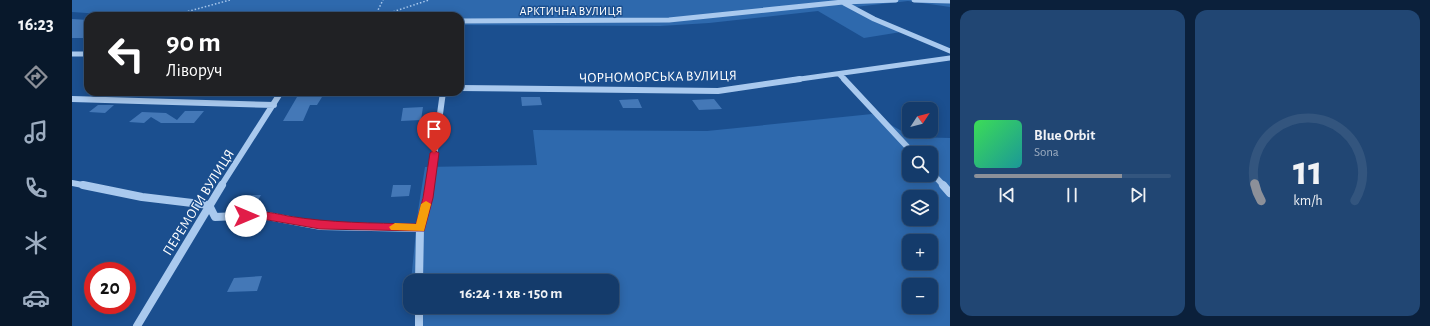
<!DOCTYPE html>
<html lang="uk">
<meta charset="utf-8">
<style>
:root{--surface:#143b6b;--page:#214673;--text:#f1f3f6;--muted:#9dadc1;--line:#33557e;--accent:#8c9099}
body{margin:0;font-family:"Alegreya Sans",sans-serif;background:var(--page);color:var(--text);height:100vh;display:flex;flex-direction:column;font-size:15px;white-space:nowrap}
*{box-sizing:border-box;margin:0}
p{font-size:13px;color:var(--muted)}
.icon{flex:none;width:22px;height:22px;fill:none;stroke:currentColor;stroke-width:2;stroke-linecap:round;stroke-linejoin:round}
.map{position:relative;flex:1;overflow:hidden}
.sheet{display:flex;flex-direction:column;gap:10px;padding:10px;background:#0b203b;width:480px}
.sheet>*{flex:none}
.banner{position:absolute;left:12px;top:12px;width:380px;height:84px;border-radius:12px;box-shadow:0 2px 10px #0003,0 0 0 1px var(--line);background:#202124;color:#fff;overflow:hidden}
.needle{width:26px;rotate:54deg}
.fabs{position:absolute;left:830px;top:102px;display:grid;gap:8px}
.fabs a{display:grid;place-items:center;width:36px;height:36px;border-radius:8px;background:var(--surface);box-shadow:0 2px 10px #0003,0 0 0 1px var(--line);font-size:20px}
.speed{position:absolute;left:12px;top:262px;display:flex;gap:8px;font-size:20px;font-weight:700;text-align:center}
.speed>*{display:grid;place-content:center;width:52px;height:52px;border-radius:50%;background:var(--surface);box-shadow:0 2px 10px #0003,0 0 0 1px var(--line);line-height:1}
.speed .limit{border:6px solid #d22;background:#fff;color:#111}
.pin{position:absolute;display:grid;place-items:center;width:34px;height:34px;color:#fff;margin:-41px -17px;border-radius:50% 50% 50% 0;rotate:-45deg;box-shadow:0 0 4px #0007}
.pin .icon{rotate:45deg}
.me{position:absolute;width:44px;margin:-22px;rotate:90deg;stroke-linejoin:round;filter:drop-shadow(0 0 3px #0008)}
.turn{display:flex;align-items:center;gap:14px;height:84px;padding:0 16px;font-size:18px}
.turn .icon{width:52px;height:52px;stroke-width:2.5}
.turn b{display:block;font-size:28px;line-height:34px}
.sheet .card{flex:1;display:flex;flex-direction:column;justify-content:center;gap:6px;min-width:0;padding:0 14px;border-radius:12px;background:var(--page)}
.sheet .dial{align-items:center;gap:0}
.dial svg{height:104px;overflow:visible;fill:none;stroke:var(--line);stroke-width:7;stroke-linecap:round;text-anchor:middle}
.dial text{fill:var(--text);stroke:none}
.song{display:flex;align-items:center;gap:12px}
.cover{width:48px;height:48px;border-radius:6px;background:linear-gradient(135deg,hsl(130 70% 55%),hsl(180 70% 35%))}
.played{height:4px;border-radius:2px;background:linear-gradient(90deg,var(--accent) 75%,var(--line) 75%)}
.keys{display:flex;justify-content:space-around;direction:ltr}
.sheet .tiles{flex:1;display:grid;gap:10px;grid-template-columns:repeat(2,1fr)}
.trip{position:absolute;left:331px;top:274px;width:216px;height:40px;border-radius:12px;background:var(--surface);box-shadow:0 2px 10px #0003,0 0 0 1px var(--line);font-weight:600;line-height:40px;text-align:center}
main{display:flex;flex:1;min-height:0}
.dock{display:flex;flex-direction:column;width:72px;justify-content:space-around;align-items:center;background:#08182b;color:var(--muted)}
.dock .icon{width:28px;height:28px}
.dock .active{color:var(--accent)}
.dock b{font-size:18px;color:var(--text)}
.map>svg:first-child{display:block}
</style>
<main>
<nav class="dock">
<b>16:23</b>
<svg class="icon active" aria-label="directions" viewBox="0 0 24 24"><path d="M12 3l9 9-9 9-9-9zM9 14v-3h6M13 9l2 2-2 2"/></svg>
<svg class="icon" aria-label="music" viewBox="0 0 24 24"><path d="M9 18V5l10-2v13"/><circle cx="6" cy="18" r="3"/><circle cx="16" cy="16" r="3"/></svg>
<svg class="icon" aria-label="phone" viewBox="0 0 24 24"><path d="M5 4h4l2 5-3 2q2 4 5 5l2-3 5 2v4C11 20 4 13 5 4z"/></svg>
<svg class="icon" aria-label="climate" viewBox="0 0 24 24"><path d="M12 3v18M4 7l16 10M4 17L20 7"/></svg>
<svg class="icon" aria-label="car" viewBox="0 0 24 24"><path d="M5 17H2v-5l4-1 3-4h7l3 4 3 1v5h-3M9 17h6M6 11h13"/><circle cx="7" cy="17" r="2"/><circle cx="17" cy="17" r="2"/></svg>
</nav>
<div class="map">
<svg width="878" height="326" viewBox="0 0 878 326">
<rect width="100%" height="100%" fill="#1b4f8f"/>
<path fill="#2e69ad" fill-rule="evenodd" d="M0 0H878V7L836 1 783 7 829 32 792 38 746 11 637 23 588 26 388 25V16H59L0 12Z
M800 114 840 137 878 138V326H347L341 307H540V281H339L346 211 353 167 465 165 461 130 635 131ZM837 153H859V175H837ZM837 197H859V219H837ZM837 241H859V263H837ZM837 285H859V307H837Z"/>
<path fill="#4478b7" d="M0 19 16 20V38H0Z
M225 97H250L245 105H238L231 121H211Z
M449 97H468L470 105 450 106Z
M566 99 570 108H551L547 100Z
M642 99 650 109 627 110 620 100Z
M26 105H42L33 113 17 112Z
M351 107 349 120 329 121 331 108Z
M113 111H132L122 123H89L79 117 72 123 57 122 70 112 94 113 105 120Z
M321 185H339L337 196 319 197Z
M171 195H189L181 209H162Z
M190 276 185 291 155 292 162 278Z"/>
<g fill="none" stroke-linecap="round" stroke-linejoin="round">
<path stroke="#a9c9ee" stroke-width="1.5" stroke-dasharray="1.5 2" stroke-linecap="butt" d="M99 16 158 0
M303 16 311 0
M308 16 357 0"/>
<path stroke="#a9c9ee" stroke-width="5" d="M842 0 878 1
M772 3 802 19 878 51
M388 21 597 20 771 2 824 0
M0 54H16
M768 75 773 80
M721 80 878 58"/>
<path stroke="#a9c9ee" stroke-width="6" d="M772 79 841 153
M388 88 646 91 728 79
M0 99 202 105
M859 172 872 186
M0 183 16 186
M149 186 209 92
M358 186 371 92"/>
<path stroke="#a9c9ee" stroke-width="8" d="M11 185 70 197 137 205 143 217 190 215 249 226 348 228 347 281
M871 185 878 193
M348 228 358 185
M347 307V326
M65 326 150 185"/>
</g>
<path fill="#e11d48" stroke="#92132f" d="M362 150 367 153 361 198 352 231 248 229 190 219 174 220 169 216C175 207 207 214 216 216 258 223 301 223 344 224L351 198 358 153Z"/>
<path fill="#f59e0b" d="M354 201 359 204 352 231 319 230 317 227 323 223 344 224 349 204Z"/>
<g text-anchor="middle" stroke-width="3" stroke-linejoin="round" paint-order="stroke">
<g font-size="12" fill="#fff" stroke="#1b4f8f">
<text x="499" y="15">АРКТИЧНА ВУЛИЦЯ</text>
</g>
<g font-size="14" fill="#fff" stroke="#1b4f8f">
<text transform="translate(586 76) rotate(-1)" y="5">ЧОРНОМОРСЬКА ВУЛИЦЯ</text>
<text transform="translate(126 202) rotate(-58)" y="5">ПЕРЕМОГИ ВУЛИЦЯ</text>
</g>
</g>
</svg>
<div class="fabs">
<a><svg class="needle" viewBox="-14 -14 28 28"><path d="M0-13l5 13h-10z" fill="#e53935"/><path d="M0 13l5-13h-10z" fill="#9dadc1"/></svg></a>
<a><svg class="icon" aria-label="search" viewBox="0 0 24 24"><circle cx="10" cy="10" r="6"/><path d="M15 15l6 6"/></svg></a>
<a><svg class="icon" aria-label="layers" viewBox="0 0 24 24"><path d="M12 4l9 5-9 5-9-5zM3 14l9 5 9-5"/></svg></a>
<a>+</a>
<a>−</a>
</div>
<div class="speed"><div class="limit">20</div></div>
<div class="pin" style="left:362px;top:153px;background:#d93025"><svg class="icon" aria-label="arrive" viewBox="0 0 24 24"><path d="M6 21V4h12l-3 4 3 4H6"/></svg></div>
<svg class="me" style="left:174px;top:216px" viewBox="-20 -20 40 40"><circle r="19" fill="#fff"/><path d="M0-13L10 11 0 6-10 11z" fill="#e11d48"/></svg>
<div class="trip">16:24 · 1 хв · 150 m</div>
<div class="banner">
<div class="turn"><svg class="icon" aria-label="left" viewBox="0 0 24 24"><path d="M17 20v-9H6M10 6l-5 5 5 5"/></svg><div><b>90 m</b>Ліворуч</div></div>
</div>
</div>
<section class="sheet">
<div class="tiles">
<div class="card">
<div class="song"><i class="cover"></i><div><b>Blue Orbit</b><p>Sona</p></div></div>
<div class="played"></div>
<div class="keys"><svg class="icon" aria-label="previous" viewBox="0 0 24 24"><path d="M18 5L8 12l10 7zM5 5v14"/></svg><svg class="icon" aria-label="pause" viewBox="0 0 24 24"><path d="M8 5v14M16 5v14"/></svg><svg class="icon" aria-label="next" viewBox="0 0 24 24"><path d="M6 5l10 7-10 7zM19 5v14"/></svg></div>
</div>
<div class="card dial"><svg viewBox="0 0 100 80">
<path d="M14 69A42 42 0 1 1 86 69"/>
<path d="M14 69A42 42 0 0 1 9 56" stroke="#8c9099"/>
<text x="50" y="56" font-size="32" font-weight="700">11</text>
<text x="50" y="72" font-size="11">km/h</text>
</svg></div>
</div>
</section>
</main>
